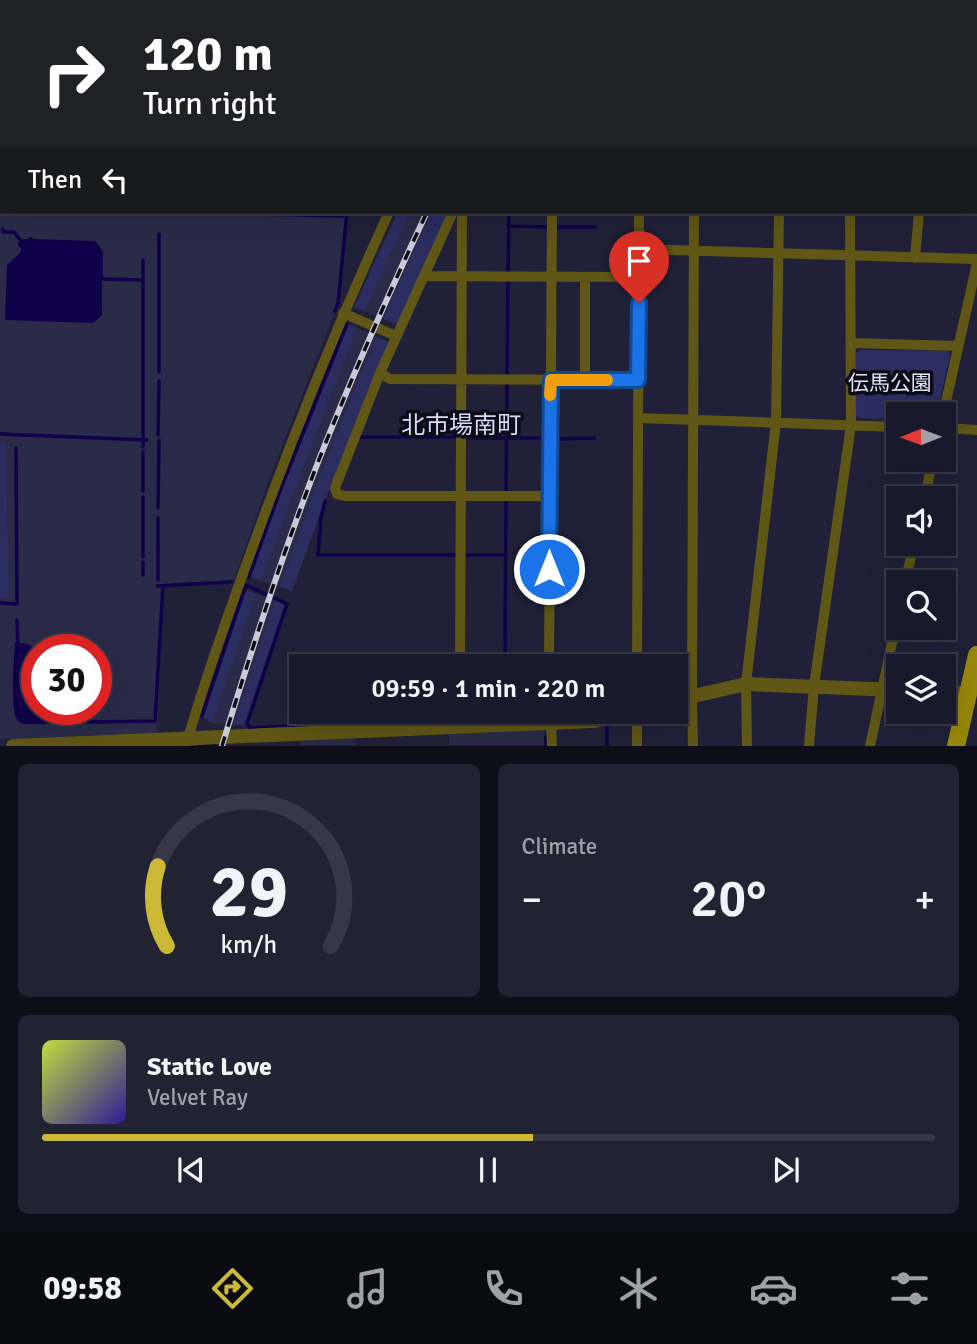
<!DOCTYPE html>
<meta charset="utf-8">
<style>
:root{--surface:#18192a;--page:#212232;--text:#f1f3f6;--muted:#9fa0a8;--line:#363847;--accent:#cdb938}
body{margin:0;font-family:Signika,"Noto Sans JP",sans-serif;background:var(--page);color:var(--text);height:100vh;display:flex;flex-direction:column;font-size:26px;white-space:nowrap}
*{box-sizing:border-box;margin:0}
p{font-size:23px;color:var(--muted)}
.icon{flex:none;width:38px;height:38px;fill:none;stroke:currentColor;stroke-width:2;stroke-linecap:round;stroke-linejoin:round}
.map{position:relative;height:746px;overflow:hidden}
.side{display:flex;flex-direction:column;gap:18px;padding:18px;background:#0d0e17;flex:1}
.side>*{flex:none}
.top-card{position:absolute;left:0px;top:0px;width:978px;height:214px;box-shadow:0 7px 28px #0002,0 0 0 2px var(--line);background:#202124;color:#fff;overflow:hidden}
.needle{width:46px;rotate:269deg}
.buttons{position:absolute;left:886px;top:402px;display:grid;gap:14px}
.buttons a{display:grid;place-items:center;width:70px;height:70px;border-radius:0px;background:var(--surface);box-shadow:0 7px 28px #0002,0 0 0 2px var(--line);font-size:35px}
.speed{position:absolute;left:21px;top:634px;display:flex;gap:14px;font-size:35px;font-weight:700;text-align:center}
.speed>*{display:grid;place-content:center;width:91px;height:91px;border-radius:50%;background:var(--surface);box-shadow:0 7px 28px #0002,0 0 0 2px var(--line);line-height:1}
.speed .limit{border:10px solid #d22;background:#fff;color:#111}
.pin{position:absolute;display:grid;place-items:center;width:60px;height:60px;color:#fff;margin:-72px -30px;border-radius:50% 50% 50% 0;rotate:-45deg;box-shadow:0 0 7px #0007}
.pin .icon{rotate:45deg}
.me{position:absolute;width:77px;margin:-38px;rotate:0deg;stroke-linejoin:round;filter:drop-shadow(0 0 5px #0008)}
.turn{display:flex;align-items:center;gap:24px;height:147px;padding:0 28px;font-size:32px}
.turn .icon{width:91px;height:91px;stroke-width:2.5}
.turn b{display:block;font-size:49px;line-height:60px}
.then{display:flex;align-items:center;height:66px;padding:0 28px;background:#0003;gap:14px;font-size:26px}
.big{font-size:52px;font-weight:600;line-height:1.1}
.side .card{flex:1;display:flex;flex-direction:column;justify-content:center;gap:10px;min-width:0;padding:0 24px;border-radius:10px;background:var(--page)}
.side .dial{align-items:center;gap:0}
.dial svg{height:182px;overflow:visible;fill:none;stroke:var(--line);stroke-width:7;stroke-linecap:round;text-anchor:middle}
.dial text{fill:var(--text);stroke:none}
.song{display:flex;align-items:center;gap:21px}
.cover{width:84px;height:84px;border-radius:10px;background:linear-gradient(135deg,hsl(70 70% 55%),hsl(250 70% 35%))}
.played{height:7px;border-radius:4px;background:linear-gradient(90deg,var(--accent) 55%,var(--line) 55%)}
.keys{display:flex;justify-content:space-around;direction:ltr}
.heat{display:flex;justify-content:space-between;align-items:center;font-size:38px;direction:ltr}
.side .tiles{flex:1;display:grid;gap:18px;grid-template-columns:1fr 1fr}
.card:last-child{grid-column:span 2}
.trip{position:absolute;left:289px;top:654px;width:399px;height:70px;border-radius:0px;background:var(--surface);box-shadow:0 7px 28px #0002,0 0 0 2px var(--line);font-weight:600;line-height:70px;text-align:center}
.dock{display:flex;height:112px;justify-content:space-around;align-items:center;background:#0a0a11;color:var(--muted)}
.dock .icon{width:49px;height:49px}
.dock .current{color:var(--accent)}
.dock b{font-size:32px;color:var(--text)}
.map>svg:first-child{display:block}
</style>
<div class="map">
<svg width="977" height="746" viewBox="0 0 977 746">
<rect width="100%" height="100%" fill="#202138"/>
<path fill="#292b48" fill-rule="evenodd" d="M0 0H366L365 2H2V212H346L338 303 267 485 234 580 164 584 157 733 0 739ZM37 649H96V709H37Z
M398 212H449L398 325 355 307Z
M348 324 389 342 325 500 292 591 250 577 282 488Z
M245 590 285 604 244 725 212 723 203 717Z
M544 730V745H449V734Z
M355 738V745H301V740Z"/>
<path fill="#2c2d61" d="M398 212H410L364 311 354 307Z
M432 212H449L398 325 383 319Z
M348 324 357 328 298 481 261 581 250 577 282 488Z
M376 337 389 342 325 500 292 591 280 587 316 486 368 356 371 357 375 350 371 348Z
M860 350 947 351 950 356 936 415H898V419L860 418 856 415V353Z
M0 443 6 444 9 598 0 597Z
M245 590 256 594 212 723 203 717Z
M275 601 285 604 244 725H234Z"/>
<path fill="#11004a" d="M30 237H32L33 239 95 241 103 251V275L104 280 102 281V315L93 323 5 320 7 265 21 252V248L18 246 19 239H29Z
M15 642C26 644 31 643 37 653V709H72C75 720 80 719 90 721V723L31 724C25 724 19 724 16 718 11 707 14 656 15 642Z"/>
<g fill="none" stroke-linecap="round" stroke-linejoin="round">
<path stroke="#11004a" stroke-width="3.5" d="M366 2 367 0
M464 2V0
M175 212 246 214
M256 214 343 216
M508 226 548 227
M556 227H595
M3 229V232H14L21 241
M508 271 509 212
M101 279 143 280
M335 311 338 303 347 212
M159 372V234
M507 374 508 281
M0 434 147 440
M158 435 159 381
M361 437H455
M468 438H546
M555 439 594 438
M143 447V260
M143 452V491
M506 492 507 385
M325 501 321 518 318 555H455
M158 508 159 440
M467 555H506
M143 557V497
M143 562V575
M249 577 281 488 347 324
M158 580V518
M157 586 231 582
M0 603 17 604 16 448
M17 620 18 646
M505 667 506 502
M202 716 246 585 287 604 247 724 250 728 447 719
M472 718 540 715
M88 722 155 721 163 586
M546 737V746
M200 746 207 744 216 746
M607 746V725"/>
<path stroke="#605615" stroke-width="10" d="M586 0 589 2
M780 0V2
M850 0V2
M930 0V2
M413 2V0
M493 2 494 0
M559 2 560 0
M696 2V0
M976 33H977
M453 212 380 373 335 488 337 494 345 496H550
M639 249 977 259
M915 258 919 212
M424 276 639 277
M585 277V380
M343 313 396 336
M851 343 958 346
M380 373 390 379 638 380
M943 415 977 263
M638 418 898 427
M943 428 977 430
M924 499 933 460
M905 583 914 544
M460 667 462 212
M549 667 552 212
M637 667 639 212
M637 712V746
M551 723 552 746
M460 727V712
M186 745C206 675 231 606 256 538 296 427 340 319 389 212
M693 746 692 696 694 212
M747 746 746 684 776 422 779 212
M809 746 814 686 851 425 850 212
M870 746 898 615"/>
<path stroke="#605615" stroke-width="14" d="M943 692 968 694
M676 700 746 684 898 690
M13 746 594 721 626 712"/>
<path stroke="#97870c" stroke-width="18" d="M956 746 977 655"/>
<defs>
<path id="rail" d="M522 2 523 0
M222 746C252 648 283 552 320 457 353 374 389 293 427 212"/>
</defs>
<use href="#rail" stroke="#c9cbd9" stroke-width="6"/>
<use href="#rail" stroke="#0b0c16" stroke-width="3.5" stroke-dasharray="10" stroke-linecap="butt"/>
</g>
<g fill="none" stroke-linecap="round" stroke-linejoin="round">
<defs>
<path id="route" d="M549 569 551 380H638L639 303"/>
</defs>
<use href="#route" stroke="#114b97" stroke-width="18"/>
<use href="#route" stroke="#1a73e8" stroke-width="12"/>
<path stroke="#f59e0b" stroke-width="12" d="M550 395 551 380H607"/>
</g>
<g text-anchor="middle" stroke-width="7" stroke-linejoin="round" paint-order="stroke">
<g font-size="21" fill="#dfe3f9" stroke="#0b0c16">
<text x="890" y="390">伝馬公園</text>
</g>
<g font-size="24" fill="#d7dbfa" stroke="#0b0c16">
<text x="461" y="433">北市場南町</text>
</g>
</g>
</svg>
<div class="buttons">
<a><svg class="needle" viewBox="-14 -14 28 28"><path d="M0-13l5 13h-10z" fill="#e53935"/><path d="M0 13l5-13h-10z" fill="#9fa0a8"/></svg></a>
<a><svg class="icon" aria-label="sound" viewBox="0 0 24 24"><path d="M4 9h4l5-4v14l-5-4H4zM17 9q2 3 0 6"/></svg></a>
<a><svg class="icon" aria-label="search" viewBox="0 0 24 24"><circle cx="10" cy="10" r="6"/><path d="M15 15l6 6"/></svg></a>
<a><svg class="icon" aria-label="layers" viewBox="0 0 24 24"><path d="M12 4l9 5-9 5-9-5zM3 14l9 5 9-5"/></svg></a>
</div>
<div class="speed"><div class="limit">30</div></div>
<div class="pin" style="left:639px;top:303px;background:#d93025"><svg class="icon" aria-label="arrive" viewBox="0 0 24 24"><path d="M6 21V4h12l-3 4 3 4H6"/></svg></div>
<svg class="me" style="left:549px;top:569px" viewBox="-20 -20 40 40"><circle r="17" fill="#1a73e8" stroke="#fff" stroke-width="3"/><path d="M0-11L8 9 0 5-8 9z" fill="#fff"/></svg>
<div class="trip">09:59 · 1 min · 220 m</div>
<div class="top-card">
<div class="turn"><svg class="icon" aria-label="right" viewBox="0 0 24 24"><path d="M7 20v-9h11M14 6l5 5-5 5"/></svg><div><b>120 m</b>Turn right</div></div>
<div class="then">Then<svg class="icon" aria-label="left" viewBox="0 0 24 24"><path d="M17 20v-9H6M10 6l-5 5 5 5"/></svg></div>
</div>
</div>
<section class="side">
<div class="tiles">
<div class="card dial"><svg viewBox="0 0 100 80">
<path d="M14 69A42 42 0 1 1 86 69"/>
<path d="M14 69A42 42 0 0 1 10 34" stroke="#cdb938"/>
<text x="50" y="56" font-size="32" font-weight="700">29</text>
<text x="50" y="72" font-size="11">km/h</text>
</svg></div>
<div class="card"><p>Climate</p>
<div class="heat"><a>−</a><b class="big">20°</b><a>+</a></div>
</div>
<div class="card">
<div class="song"><i class="cover"></i><div><b>Static Love</b><p>Velvet Ray</p></div></div>
<div class="played"></div>
<div class="keys"><svg class="icon" aria-label="previous" viewBox="0 0 24 24"><path d="M18 5L8 12l10 7zM5 5v14"/></svg><svg class="icon" aria-label="pause" viewBox="0 0 24 24"><path d="M8 5v14M16 5v14"/></svg><svg class="icon" aria-label="next" viewBox="0 0 24 24"><path d="M6 5l10 7-10 7zM19 5v14"/></svg></div>
</div>
</div>
</section>
<nav class="dock">
<b>09:58</b>
<svg class="icon current" aria-label="directions" viewBox="0 0 24 24"><path d="M12 3l9 9-9 9-9-9zM9 14v-3h6M13 9l2 2-2 2"/></svg>
<svg class="icon" aria-label="music" viewBox="0 0 24 24"><path d="M9 18V5l10-2v13"/><circle cx="6" cy="18" r="3"/><circle cx="16" cy="16" r="3"/></svg>
<svg class="icon" aria-label="phone" viewBox="0 0 24 24"><path d="M5 4h4l2 5-3 2q2 4 5 5l2-3 5 2v4C11 20 4 13 5 4z"/></svg>
<svg class="icon" aria-label="climate" viewBox="0 0 24 24"><path d="M12 3v18M4 7l16 10M4 17L20 7"/></svg>
<svg class="icon" aria-label="car" viewBox="0 0 24 24"><path d="M5 17H2v-5l4-1 3-4h7l3 4 3 1v5h-3M9 17h6M6 11h13"/><circle cx="7" cy="17" r="2"/><circle cx="17" cy="17" r="2"/></svg>
<svg class="icon" aria-label="filters" viewBox="0 0 24 24"><path d="M4 7h16M4 17h16"/><circle cx="9" cy="7" r="2"/><circle cx="15" cy="17" r="2"/></svg>
</nav>
